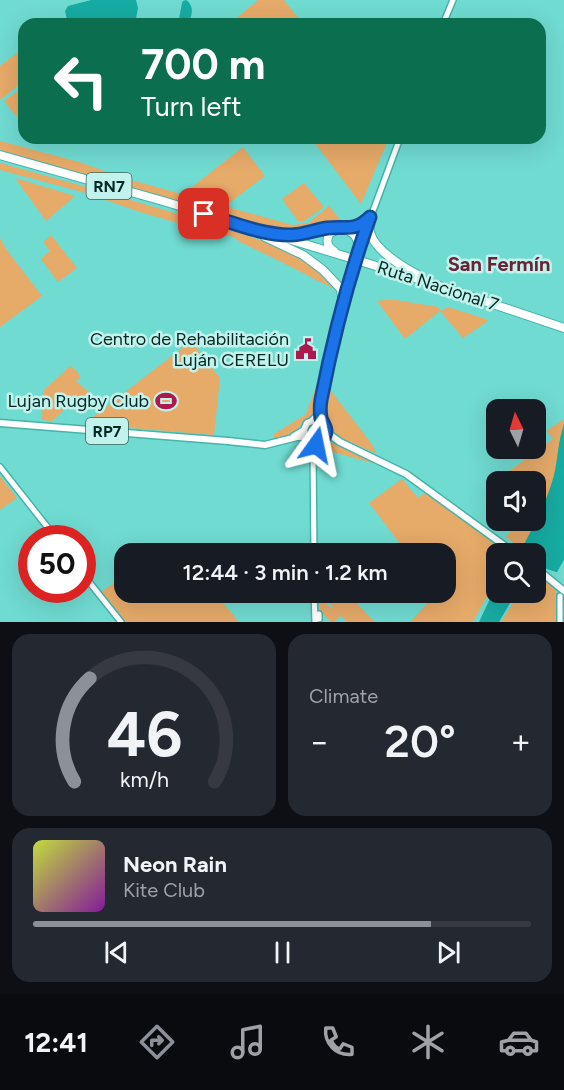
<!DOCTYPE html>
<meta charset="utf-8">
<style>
:root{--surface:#171b24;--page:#242831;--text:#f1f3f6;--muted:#9ea1a6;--line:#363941;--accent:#8c9099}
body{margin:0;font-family:Figtree,sans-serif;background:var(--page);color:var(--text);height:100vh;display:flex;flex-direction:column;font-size:22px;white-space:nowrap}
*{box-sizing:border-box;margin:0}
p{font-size:20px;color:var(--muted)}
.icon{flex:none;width:33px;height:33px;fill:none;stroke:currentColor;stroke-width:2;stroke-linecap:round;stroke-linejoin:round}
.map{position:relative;height:622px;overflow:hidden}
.drawer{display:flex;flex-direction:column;gap:12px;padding:12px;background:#0d0f14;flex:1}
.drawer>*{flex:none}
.banner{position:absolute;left:18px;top:18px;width:528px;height:126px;border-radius:18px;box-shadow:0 6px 24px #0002;background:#0b6e4f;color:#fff;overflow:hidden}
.needle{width:39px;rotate:355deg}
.tools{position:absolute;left:486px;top:399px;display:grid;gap:12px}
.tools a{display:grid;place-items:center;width:60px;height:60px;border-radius:12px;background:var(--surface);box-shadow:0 6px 24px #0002;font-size:30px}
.speed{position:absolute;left:18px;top:525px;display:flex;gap:12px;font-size:30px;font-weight:700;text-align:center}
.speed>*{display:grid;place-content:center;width:78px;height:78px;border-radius:50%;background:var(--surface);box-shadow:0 6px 24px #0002;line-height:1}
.speed .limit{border:9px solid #d22;background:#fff;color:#111}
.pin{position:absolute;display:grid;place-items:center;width:51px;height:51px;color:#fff;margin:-26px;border-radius:12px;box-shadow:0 3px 9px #0006}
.me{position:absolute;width:66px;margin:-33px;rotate:12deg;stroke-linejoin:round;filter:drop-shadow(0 0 4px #0008)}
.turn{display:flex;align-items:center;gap:21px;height:126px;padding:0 24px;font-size:27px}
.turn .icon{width:78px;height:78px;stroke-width:2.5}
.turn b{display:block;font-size:42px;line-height:51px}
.big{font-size:45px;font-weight:600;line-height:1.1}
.drawer .tile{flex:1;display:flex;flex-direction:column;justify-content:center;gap:9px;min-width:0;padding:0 21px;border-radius:18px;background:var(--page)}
.drawer .dial{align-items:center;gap:0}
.dial svg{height:156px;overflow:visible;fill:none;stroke:var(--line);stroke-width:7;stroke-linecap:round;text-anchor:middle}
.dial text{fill:var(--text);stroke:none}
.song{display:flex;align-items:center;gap:18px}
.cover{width:72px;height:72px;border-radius:9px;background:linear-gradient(135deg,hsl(70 70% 55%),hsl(290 70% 35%))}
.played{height:6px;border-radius:3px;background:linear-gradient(90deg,var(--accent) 80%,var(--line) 80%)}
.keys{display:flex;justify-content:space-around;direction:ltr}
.heat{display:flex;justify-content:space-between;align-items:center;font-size:33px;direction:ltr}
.drawer .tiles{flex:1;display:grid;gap:12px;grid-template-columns:1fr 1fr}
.tile:last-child{grid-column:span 2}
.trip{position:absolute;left:114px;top:543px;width:342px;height:60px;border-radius:18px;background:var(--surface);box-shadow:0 6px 24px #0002;font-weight:600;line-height:60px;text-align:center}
.tabs{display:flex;height:96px;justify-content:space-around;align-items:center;background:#090b0e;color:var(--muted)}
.tabs .icon{width:42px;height:42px}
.tabs .on{color:var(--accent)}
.tabs b{font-size:27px;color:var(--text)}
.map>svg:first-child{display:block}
</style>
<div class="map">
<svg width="564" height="622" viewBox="0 0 564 622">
<rect width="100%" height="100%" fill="#70dbd1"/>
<path fill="#e6aa69" d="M258 0H284L303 24H229Z
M17 53 24 61V81L0 100V66Z
M24 86V122L15 115 4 101Z
M311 138H389L361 204Z
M0 141 79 162 124 178 292 225 308 223 329 206 345 225 298 233H282L14 155 0 152Z
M243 147 265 176 228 204 187 191Z
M0 163 93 189 229 229 285 249 309 263 335 285 339 294C329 284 325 285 314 279 290 266 265 254 240 242L234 237 204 231 154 216 143 213 82 192 0 170Z
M15 178 75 196 46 221Z
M304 183 324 207 304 221H298L282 199Z
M51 235 77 268 58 282 41 259 50 251 43 242Z
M0 238 6 249 42 296 0 327Z
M385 300H396L438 307 441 311 448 307 486 319 488 321 463 338 440 311 405 339 377 301Z
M191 341 220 378 214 435 84 424Z
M326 348 329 350 318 400 313 415 303 422 295 432 273 440 274 434 306 414 318 381Z
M70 366 78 372 80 378 76 381 91 394 82 399 77 398 52 421 42 420 43 391Z
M331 391 371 443 376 452 375 453 330 433 324 418 328 392Z
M564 419V433L557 474 526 553 506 537 520 521 536 520V482L515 481 508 472 553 439 546 431Z
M323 441 339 444 383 466 333 452 321 450 317 448 318 445Z
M0 476 17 498 0 510Z
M402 479 418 498 426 492 510 553 496 554V580L473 622H410L437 593 446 592V554L407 553 369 503Z
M536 572C557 587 563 595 556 622H501L519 593 536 592Z
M124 576V592L215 593 239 622H124L101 592Z
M319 593H347L375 622H347L341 616 334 622H331L319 610V597L331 608 333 607Z"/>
<path fill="#17aca3" d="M91 0H136L138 8 135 24H68L65 11 68 6Z
M186 0C195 6 192 16 188 24H178L182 3 183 1Z
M564 424V560L557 572H556L541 567 538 565 536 567V554H519C532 529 547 502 554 475 558 458 558 441 564 424Z
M496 586V592L516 593 499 622H479Z"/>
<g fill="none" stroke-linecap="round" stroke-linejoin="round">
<defs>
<path id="secondary" d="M443 24 453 0
M360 246 400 138
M312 420 316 416 320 405 338 325 353 271
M309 441 313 451 314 554
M0 467 56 538
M82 573 121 622
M314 592 315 622
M315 615 319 614V619
M560 622V596"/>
<path id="primary" d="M0 423 228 441 265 445 297 437H305
M326 432 340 442 406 474 516 554
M294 436 304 430 307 423 315 420 323 423 326 432 322 440 315 442C307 441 304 437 304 430
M536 568 564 591"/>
<path id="highway" d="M0 155 163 201 344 256 443 287 564 328
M370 217C370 222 369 227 370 232 374 250 404 268 420 276
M283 234 296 235 329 228H352L362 224 370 217
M265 237 303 255 323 270 341 289 343 306
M334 251C327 247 326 242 329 234 343 224 358 231 359 248"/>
</defs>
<use href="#secondary" stroke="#45b4aa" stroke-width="8"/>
<use href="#primary" stroke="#45b4aa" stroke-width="9"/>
<use href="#highway" stroke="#45b4aa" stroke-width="10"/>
<use href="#secondary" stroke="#fff" stroke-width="5"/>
<use href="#primary" stroke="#fff" stroke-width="6"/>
<use href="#highway" stroke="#fff" stroke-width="8"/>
<defs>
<path id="secondary-bridge" d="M353 271 357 255"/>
</defs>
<use href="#secondary-bridge" stroke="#45b4aa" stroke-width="8" stroke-linecap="butt"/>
<use href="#secondary-bridge" stroke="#fff" stroke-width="5"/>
</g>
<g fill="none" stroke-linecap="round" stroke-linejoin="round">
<defs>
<path id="route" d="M204 214C232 222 261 235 290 235 303 235 314 230 327 228 346 226 355 232 370 217 349 276 333 338 321 400 320 406 320 412 321 418 323 424 328 429 325 435 324 440 319 442 316 445"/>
</defs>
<use href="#route" stroke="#114b97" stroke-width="15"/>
<use href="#route" stroke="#1a73e8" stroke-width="10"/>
</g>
<defs>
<symbol id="civic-bare" viewBox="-9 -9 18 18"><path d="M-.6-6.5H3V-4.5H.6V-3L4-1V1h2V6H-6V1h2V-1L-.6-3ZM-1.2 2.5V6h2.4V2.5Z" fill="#ac1a4d" stroke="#c1f2ec" stroke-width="2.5" paint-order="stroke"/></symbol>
<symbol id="stadium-bare" viewBox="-9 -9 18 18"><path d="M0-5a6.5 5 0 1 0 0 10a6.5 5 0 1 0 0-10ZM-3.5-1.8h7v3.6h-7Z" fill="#ac1a4d" stroke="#c1f2ec" stroke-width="2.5" paint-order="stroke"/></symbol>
</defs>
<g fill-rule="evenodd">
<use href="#civic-bare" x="291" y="334" width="30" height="30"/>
<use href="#stadium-bare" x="151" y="386" width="30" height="30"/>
</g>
<g text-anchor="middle" stroke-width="5" stroke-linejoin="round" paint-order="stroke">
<g fill="#c1f2ec" stroke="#3d6561" stroke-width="1.5">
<rect x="86.5" y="173" width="45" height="26" rx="4.5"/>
<rect x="86" y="418" width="42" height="26" rx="4.5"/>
</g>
<g font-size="16" font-weight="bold" fill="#042825">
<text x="109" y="192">RN7</text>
<text x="107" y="437">RP7</text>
</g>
<g font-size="18" fill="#042825" stroke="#c1f2ec">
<text transform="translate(438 286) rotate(18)" y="6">Ruta Nacional 7</text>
</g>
<g font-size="18" fill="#042825" stroke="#c1f2ec" text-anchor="end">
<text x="289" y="345">Centro de Rehabilitación<tspan x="289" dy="21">Luján CERELU</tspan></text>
<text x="149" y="407">Lujan Rugby Club</text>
</g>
<g font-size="20" font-weight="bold" fill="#682335" stroke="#c1f2ec">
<text x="499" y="271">San Fermín</text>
</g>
</g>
</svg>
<div class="tools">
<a><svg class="needle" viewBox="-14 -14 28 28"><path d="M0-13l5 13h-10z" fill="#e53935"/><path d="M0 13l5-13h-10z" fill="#9ea1a6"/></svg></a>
<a><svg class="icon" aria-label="sound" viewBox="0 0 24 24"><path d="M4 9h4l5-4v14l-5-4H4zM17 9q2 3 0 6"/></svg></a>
<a><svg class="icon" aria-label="search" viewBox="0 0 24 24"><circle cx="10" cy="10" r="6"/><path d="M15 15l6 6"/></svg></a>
</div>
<div class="speed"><div class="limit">50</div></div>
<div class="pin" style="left:204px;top:214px;background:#d93025"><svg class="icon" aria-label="arrive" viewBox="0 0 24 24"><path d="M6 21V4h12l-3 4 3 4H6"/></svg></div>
<svg class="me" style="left:316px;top:445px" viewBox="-20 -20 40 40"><path d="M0-17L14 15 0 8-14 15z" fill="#1a73e8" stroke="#fff" stroke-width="4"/></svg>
<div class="trip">12:44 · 3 min · 1.2 km</div>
<div class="banner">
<div class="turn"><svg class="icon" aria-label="left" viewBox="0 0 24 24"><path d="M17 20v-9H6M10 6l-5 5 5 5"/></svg><div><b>700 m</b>Turn left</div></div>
</div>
</div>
<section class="drawer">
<div class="tiles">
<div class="tile dial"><svg viewBox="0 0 100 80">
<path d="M14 69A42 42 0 1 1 86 69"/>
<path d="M14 69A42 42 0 0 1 22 16" stroke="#8c9099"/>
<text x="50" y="56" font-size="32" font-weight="700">46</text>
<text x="50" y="72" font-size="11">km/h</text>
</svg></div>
<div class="tile"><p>Climate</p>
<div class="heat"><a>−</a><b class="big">20°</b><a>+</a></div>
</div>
<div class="tile">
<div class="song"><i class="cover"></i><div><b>Neon Rain</b><p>Kite Club</p></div></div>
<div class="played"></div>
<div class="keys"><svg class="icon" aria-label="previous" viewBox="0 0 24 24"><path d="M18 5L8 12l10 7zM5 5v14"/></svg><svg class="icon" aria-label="pause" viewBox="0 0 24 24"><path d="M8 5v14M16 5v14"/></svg><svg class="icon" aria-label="next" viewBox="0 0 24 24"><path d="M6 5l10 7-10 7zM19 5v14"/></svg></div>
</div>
</div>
</section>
<nav class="tabs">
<b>12:41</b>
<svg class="icon on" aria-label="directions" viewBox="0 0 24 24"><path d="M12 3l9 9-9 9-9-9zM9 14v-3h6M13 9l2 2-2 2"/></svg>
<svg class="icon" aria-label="music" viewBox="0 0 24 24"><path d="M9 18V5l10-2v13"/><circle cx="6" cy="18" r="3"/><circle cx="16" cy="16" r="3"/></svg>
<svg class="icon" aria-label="phone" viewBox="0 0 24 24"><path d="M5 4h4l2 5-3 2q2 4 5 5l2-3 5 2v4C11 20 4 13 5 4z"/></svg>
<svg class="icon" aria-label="climate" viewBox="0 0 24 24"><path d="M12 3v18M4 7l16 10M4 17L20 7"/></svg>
<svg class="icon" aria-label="car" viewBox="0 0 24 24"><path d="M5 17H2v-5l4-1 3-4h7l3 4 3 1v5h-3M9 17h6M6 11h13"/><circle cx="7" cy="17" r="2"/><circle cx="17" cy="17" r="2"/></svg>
</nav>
